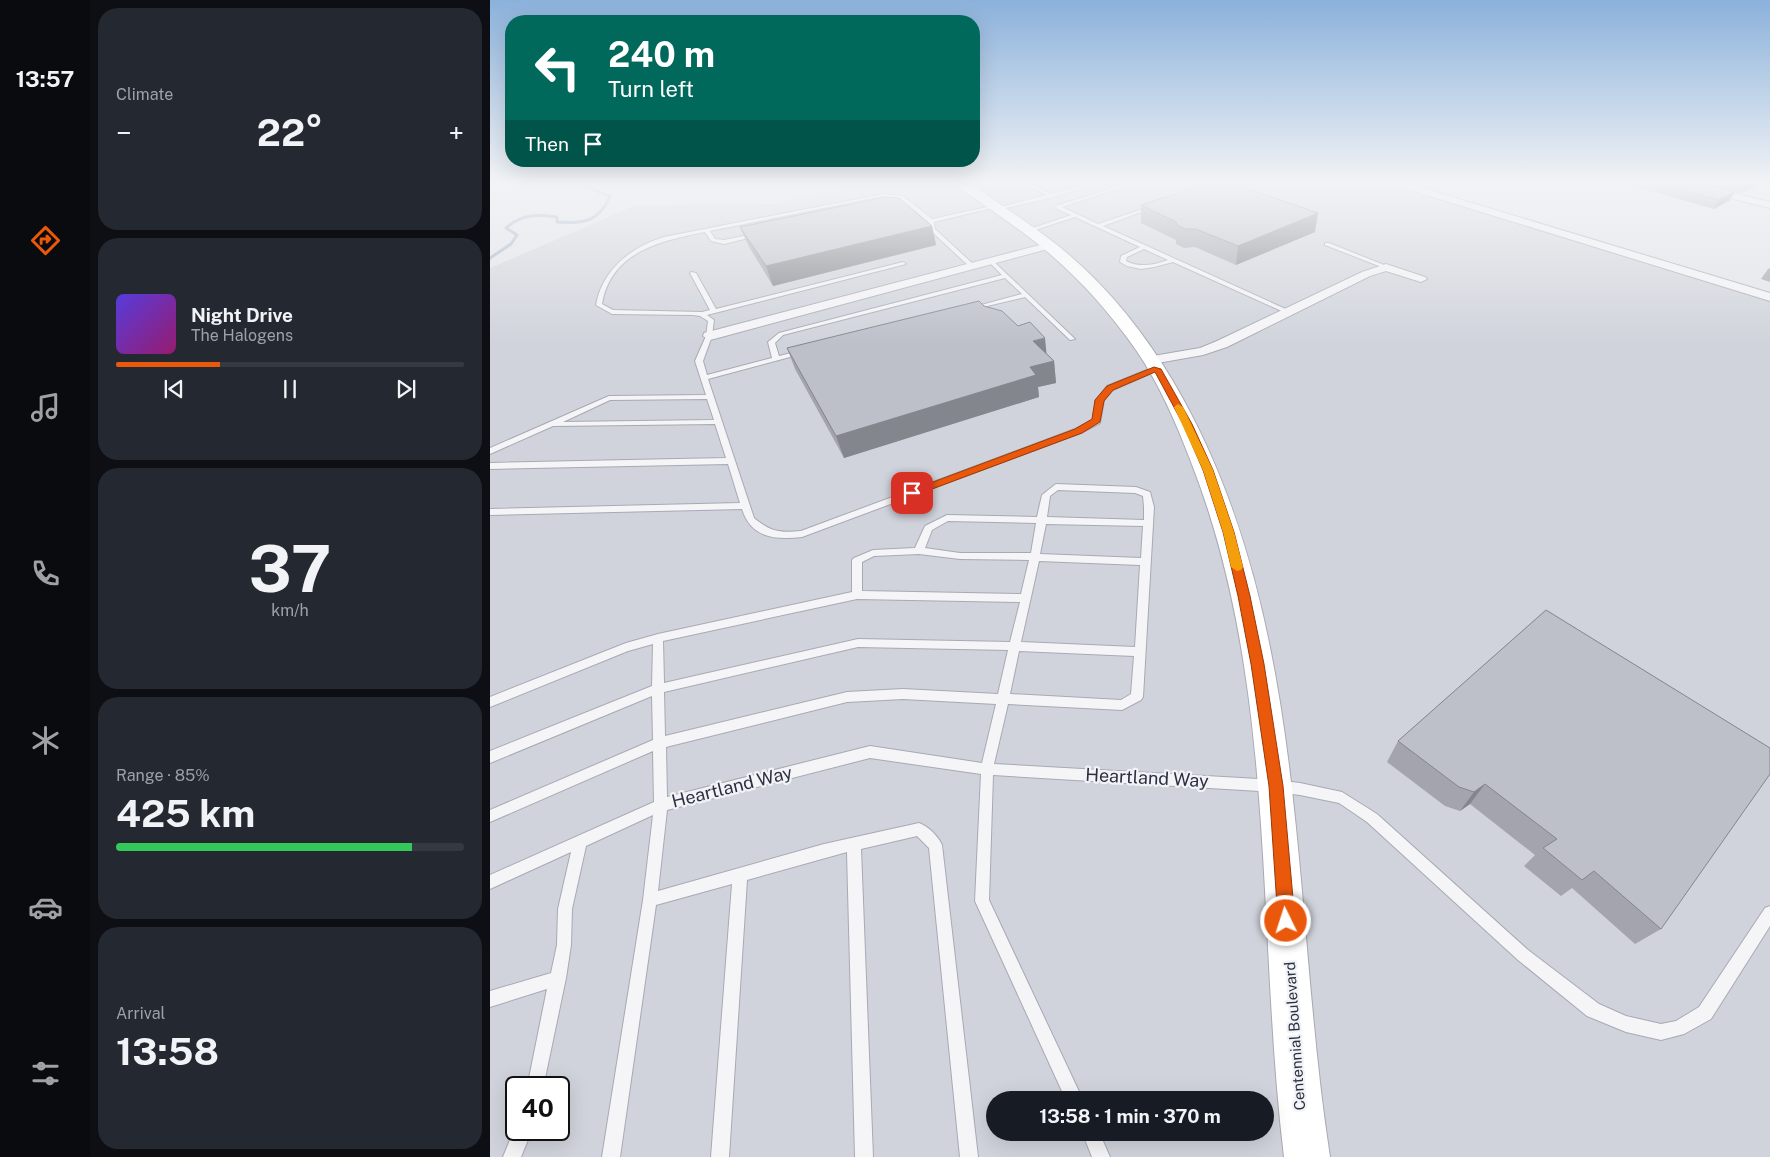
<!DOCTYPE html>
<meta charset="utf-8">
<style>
:root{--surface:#171b24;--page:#242831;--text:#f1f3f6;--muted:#9ea1a6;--line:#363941;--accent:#ea580c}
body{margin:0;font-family:"Public Sans",sans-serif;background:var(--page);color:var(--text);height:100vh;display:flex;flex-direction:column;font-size:19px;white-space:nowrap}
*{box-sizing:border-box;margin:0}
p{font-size:16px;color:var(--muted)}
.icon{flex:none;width:28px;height:28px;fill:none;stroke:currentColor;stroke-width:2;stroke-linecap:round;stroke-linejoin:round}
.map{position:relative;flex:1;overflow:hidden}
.sheet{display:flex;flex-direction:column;gap:8px;padding:8px;background:#0d0f14;width:400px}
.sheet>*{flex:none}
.guide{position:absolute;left:15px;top:15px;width:475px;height:152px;border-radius:20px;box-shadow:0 5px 20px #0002;background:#00695c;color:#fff;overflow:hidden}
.speed{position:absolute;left:15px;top:1076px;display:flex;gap:10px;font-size:25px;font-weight:700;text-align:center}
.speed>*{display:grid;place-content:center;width:65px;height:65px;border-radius:50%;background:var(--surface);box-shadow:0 5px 20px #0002;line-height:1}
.speed .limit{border:2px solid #111;border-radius:8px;background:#fff;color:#111}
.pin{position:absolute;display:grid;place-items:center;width:42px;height:42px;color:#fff;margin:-21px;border-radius:10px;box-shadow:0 2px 8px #0006}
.me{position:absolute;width:55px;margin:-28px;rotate:356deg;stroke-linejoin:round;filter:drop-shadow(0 0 4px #0008)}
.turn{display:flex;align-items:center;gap:18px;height:105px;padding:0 20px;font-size:22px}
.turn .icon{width:65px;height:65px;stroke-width:2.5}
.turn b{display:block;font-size:35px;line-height:42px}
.then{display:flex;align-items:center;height:48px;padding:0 20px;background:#0003;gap:10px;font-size:19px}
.big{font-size:38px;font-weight:700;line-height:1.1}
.sheet .widget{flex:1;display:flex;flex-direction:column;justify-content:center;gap:8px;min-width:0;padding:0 18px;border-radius:20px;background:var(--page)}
.sheet .dial{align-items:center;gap:0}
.dial b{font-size:65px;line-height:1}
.song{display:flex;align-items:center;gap:15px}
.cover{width:60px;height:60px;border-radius:8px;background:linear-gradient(135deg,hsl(250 70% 55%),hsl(320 70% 35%))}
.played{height:5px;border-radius:2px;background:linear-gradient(90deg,var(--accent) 30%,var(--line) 30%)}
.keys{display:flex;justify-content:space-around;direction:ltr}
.heat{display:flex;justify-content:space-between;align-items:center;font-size:28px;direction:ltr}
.charge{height:8px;border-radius:4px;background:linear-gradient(90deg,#34c759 85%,var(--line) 0)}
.trip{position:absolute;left:496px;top:1091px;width:288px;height:50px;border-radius:25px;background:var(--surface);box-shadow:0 5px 20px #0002;font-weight:700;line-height:50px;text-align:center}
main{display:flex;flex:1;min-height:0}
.dock{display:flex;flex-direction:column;width:90px;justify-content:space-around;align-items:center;background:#090b0e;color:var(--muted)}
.dock .icon{width:35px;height:35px}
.dock .current{color:var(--accent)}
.dock b{font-size:22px;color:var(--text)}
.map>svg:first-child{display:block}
</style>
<main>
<nav class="dock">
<b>13:57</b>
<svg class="icon current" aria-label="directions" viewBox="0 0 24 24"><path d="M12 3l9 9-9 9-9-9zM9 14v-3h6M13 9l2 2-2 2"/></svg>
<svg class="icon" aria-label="music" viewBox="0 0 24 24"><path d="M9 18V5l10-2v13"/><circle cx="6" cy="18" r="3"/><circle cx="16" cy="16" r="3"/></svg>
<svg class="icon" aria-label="phone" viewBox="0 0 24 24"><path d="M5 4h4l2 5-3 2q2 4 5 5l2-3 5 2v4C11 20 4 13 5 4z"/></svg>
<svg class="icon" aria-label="climate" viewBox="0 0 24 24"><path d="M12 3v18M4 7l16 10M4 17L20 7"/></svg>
<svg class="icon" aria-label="car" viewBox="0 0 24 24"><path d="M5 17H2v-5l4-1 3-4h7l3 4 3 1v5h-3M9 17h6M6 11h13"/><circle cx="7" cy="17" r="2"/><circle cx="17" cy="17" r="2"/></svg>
<svg class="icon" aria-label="filters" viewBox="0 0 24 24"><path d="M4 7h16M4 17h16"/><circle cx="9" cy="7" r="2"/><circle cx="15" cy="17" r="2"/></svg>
</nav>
<section class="sheet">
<div class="widget"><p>Climate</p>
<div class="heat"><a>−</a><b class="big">22°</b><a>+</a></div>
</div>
<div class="widget">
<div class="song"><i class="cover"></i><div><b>Night Drive</b><p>The Halogens</p></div></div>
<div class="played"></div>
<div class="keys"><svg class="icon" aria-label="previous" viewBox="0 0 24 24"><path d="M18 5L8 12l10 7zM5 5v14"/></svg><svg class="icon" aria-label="pause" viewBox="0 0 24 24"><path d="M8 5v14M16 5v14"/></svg><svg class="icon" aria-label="next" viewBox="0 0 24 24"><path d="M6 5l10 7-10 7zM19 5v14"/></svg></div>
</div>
<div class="widget dial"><b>37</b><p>km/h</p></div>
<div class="widget"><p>Range · 85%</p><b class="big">425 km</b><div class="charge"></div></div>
<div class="widget"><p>Arrival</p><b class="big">13:58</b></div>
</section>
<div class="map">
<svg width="1280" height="1157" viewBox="0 0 1280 1157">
<rect width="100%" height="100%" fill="#e2e4e9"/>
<path fill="#d0d3db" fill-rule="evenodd" d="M368 183H901L1280 299V1157H0V268L147 205 286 204ZM26 1088H69V1130H26ZM505 1100H775V1132H505Z"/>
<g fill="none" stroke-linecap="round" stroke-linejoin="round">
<path stroke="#a0adc7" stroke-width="3" d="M0 258 21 244 27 235 16 228C31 214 48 214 67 217V222C93 224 109 222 120 196L86 183"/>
<defs>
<path id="lane" d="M533 183H538L561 194 601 183H608L564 197 507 210V208L556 195Z
M640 183H646L572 207 608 224 665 205V207L613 226 800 311V313H796L683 262 664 267 651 269 637 266 630 262 631 256 650 247 585 217 542 231 537 230 581 215 565 208V206ZM654 249 678 260C664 265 650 268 636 261L637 257Z
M393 194 413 196 442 219 506 205V207L444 222 445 229 484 265V267H480L440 230 438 222 410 198 393 196 220 231 225 239 234 240 268 233 271 235 234 244 221 241 215 232C171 241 121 251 112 304L123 310 212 312 220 310 200 273 201 272 206 273 226 309 413 262 416 264 217 315 224 320 222 336 213 361 217 375 282 358 278 342 289 333 512 275 498 261 501 259 585 339 580 340 535 297 480 310V308L532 294 515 278 293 335 285 343 289 356 313 350 315 351V353L218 379 264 518C281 532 289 533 311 531L585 429 603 420 606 400 617 386 664 367 671 369 623 390 614 400 610 423 591 433 312 537C285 540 261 538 252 509L0 515V509L250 503 238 464 0 469V463L236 458 225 424 63 426 0 454V448L119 396 216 395 205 361 216 336 218 321 210 316 203 315 122 314 106 305C112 270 141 247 174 237ZM217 399 224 420 73 422 120 400Z
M835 243H839L899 267 894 268 835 245Z
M566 484 646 487 660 492 664 507 653 697 651 700 632 710 518 704 504 764 786 780 810 783 852 792 887 814 1038 950 1109 1004 1136 1016 1171 1024 1186 1021 1209 1007 1275 908 1280 906V926L1221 1019 1194 1034 1171 1040 1136 1032 1097 1016 1028 960 877 822 849 803 810 795 786 792 503 775 499 900 593 1100H576L485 901 491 774 380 758 177 810 168 891 334 844 429 823C438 826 448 836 452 845L488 1157H470L439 848 427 836 371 849 383 1157H365L357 852 257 880 239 1157H221L242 884 166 905 130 1157H112L153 900 163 815 96 846 82 909 81 945 76 978 53 1088H37L57 989 0 1007V991L61 973 67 945 68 909 81 852 0 889V875L164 802 163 751 0 822V810L163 740 162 696 0 763V751L162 686 163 644 138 651 0 707V697L136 643 168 634 362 592V560L364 558 383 550 425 548 435 526 457 515 547 517 552 495ZM568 490 645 493 653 496 654 507V520L557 517 560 496ZM458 521 546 523 541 553H470L435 548 442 530ZM556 524 653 526 651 558 550 554ZM429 554 470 559 539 560 531 594 372 591V562L384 556ZM549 561 650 565 645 647 531 642ZM367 599 530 602 520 642 368 639 174 683 173 641ZM368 647 518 650 508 694 413 689 357 692 175 736 174 692ZM529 651 644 656 641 694 631 700 520 694ZM413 699 506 704 492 763 380 746 177 797 176 747 357 702Z
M26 1125V1130H42L31 1157H13Z
M592 1132H609L620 1157H602Z"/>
<path id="street" d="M903 183H916L1280 293V301L904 185Z
M1187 183H1201L1280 202V208L1188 185Z
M561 242 566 245 565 247 224 339 219 340 213 336 214 333Z
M896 264 935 277 937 279 931 282 896 271 880 276 737 347 713 355 662 364 655 360 657 357 710 348 727 341 872 272Z"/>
<path id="secondary" d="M465 183C470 183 476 182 481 184 489 188 497 195 504 200 522 212 540 225 558 238 610 277 651 327 684 383 821 617 800 898 840 1157H794C766 926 788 683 701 462 687 425 669 383 646 350 616 307 581 269 539 237 523 225 507 214 490 202 482 196 471 191 465 183Z"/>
</defs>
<use href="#lane" stroke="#a7aab3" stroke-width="2"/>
<use href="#street" stroke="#a7aab3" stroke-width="2"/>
<use href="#secondary" stroke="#a7aab3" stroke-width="2"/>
<use href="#lane" fill="#f5f5f8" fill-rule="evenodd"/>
<use href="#street" fill="#f5f5f8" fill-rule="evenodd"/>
<use href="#secondary" fill="#fff" fill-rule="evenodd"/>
</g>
<path fill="#a3a4ad" d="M1145 183H1269L1267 185 1252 193 1245 192 1240 200 1224 209 1143 186Z
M651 205 825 232 746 265 705 247 694 248 686 244V240L651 223Z
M442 226 446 245 283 286 258 245 250 227Z
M1280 268V282L1271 279 1278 269Z
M494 306 557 354 564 361 566 383 548 387 549 397 354 458 305 369 297 348Z
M1056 610 1171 929 1145 944 1082 888 1071 896 1034 866 1045 855 980 804 970 811 955 806 897 762 908 741Z"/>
<path fill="#84868d" d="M1261 183H1269L1267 185 1252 193 1257 185Z
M1245 191 1240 200 1224 209 1229 200Z
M828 213 825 232 746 265 748 246Z
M442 226 446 245 283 286 276 266Z
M555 338 557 359 543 341Z
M564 361 566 383 548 387 549 397 354 458 346 436 540 367Z
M995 784 980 804 970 811 984 792Z"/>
<path fill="#bdbfc9" stroke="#84868d" d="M720 183H740L828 213 748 246 706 229H695L687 225 686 222 651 205Z
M1168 183H1211L1245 191 1229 200Z
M1250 183H1261L1257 185Z
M397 197 409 198 442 226 276 266 250 227Z
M489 301 494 306 512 311 528 326 540 322 555 338 543 341 564 361 540 367 546 375 346 436 297 348Z
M1056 610 1280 748V774L1171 929 1104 871 1092 880 1053 848 1067 839 995 784 984 792 969 787 908 741Z"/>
<linearGradient id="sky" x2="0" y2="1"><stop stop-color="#8bb1db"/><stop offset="0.53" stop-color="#f2f3f5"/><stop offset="1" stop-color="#f2f3f5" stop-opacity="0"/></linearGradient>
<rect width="1280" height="345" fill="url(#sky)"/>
<path fill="#ea580c" stroke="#983908" d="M664 367 671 369 702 424 723 470 744 532 760 596 774 664 793 786 805 921 802 927 796 929 791 927 788 921 779 786 761 664 748 596 733 532 713 470 693 424 665 372 623 390 614 401 610 422 592 433 426 495H419L417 493 419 491 585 429 602 419 605 400 617 386Z"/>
<path fill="#f59e0b" d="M688 404 693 407 723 470 744 532 753 567 751 570 747 571 741 567 733 532 713 470 684 407Z"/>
<g text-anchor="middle" stroke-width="4.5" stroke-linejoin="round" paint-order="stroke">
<g font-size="15" fill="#2b3040" stroke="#f2f3f7">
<text transform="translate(805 1036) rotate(-94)" y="5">Centennial Boulevard</text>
</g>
<g font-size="18" fill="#2b3040" stroke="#f2f3f7">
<text transform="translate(657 778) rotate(3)" y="6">Heartland Way</text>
<text transform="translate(242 787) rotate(-14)" y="6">Heartland Way</text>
</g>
</g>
</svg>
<div class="speed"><div class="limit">40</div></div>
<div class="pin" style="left:422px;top:493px;background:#d93025"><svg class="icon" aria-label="arrive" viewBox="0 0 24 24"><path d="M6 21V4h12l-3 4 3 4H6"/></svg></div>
<svg class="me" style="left:796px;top:921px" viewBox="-20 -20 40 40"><circle r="17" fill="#ea580c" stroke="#fff" stroke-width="3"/><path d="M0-11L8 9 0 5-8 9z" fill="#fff"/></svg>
<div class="trip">13:58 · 1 min · 370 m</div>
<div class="guide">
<div class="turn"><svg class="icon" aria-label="left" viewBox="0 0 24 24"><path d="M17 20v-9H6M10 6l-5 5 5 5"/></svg><div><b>240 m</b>Turn left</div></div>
<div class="then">Then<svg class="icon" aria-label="arrive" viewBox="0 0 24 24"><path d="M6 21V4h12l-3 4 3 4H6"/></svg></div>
</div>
</div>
</main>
